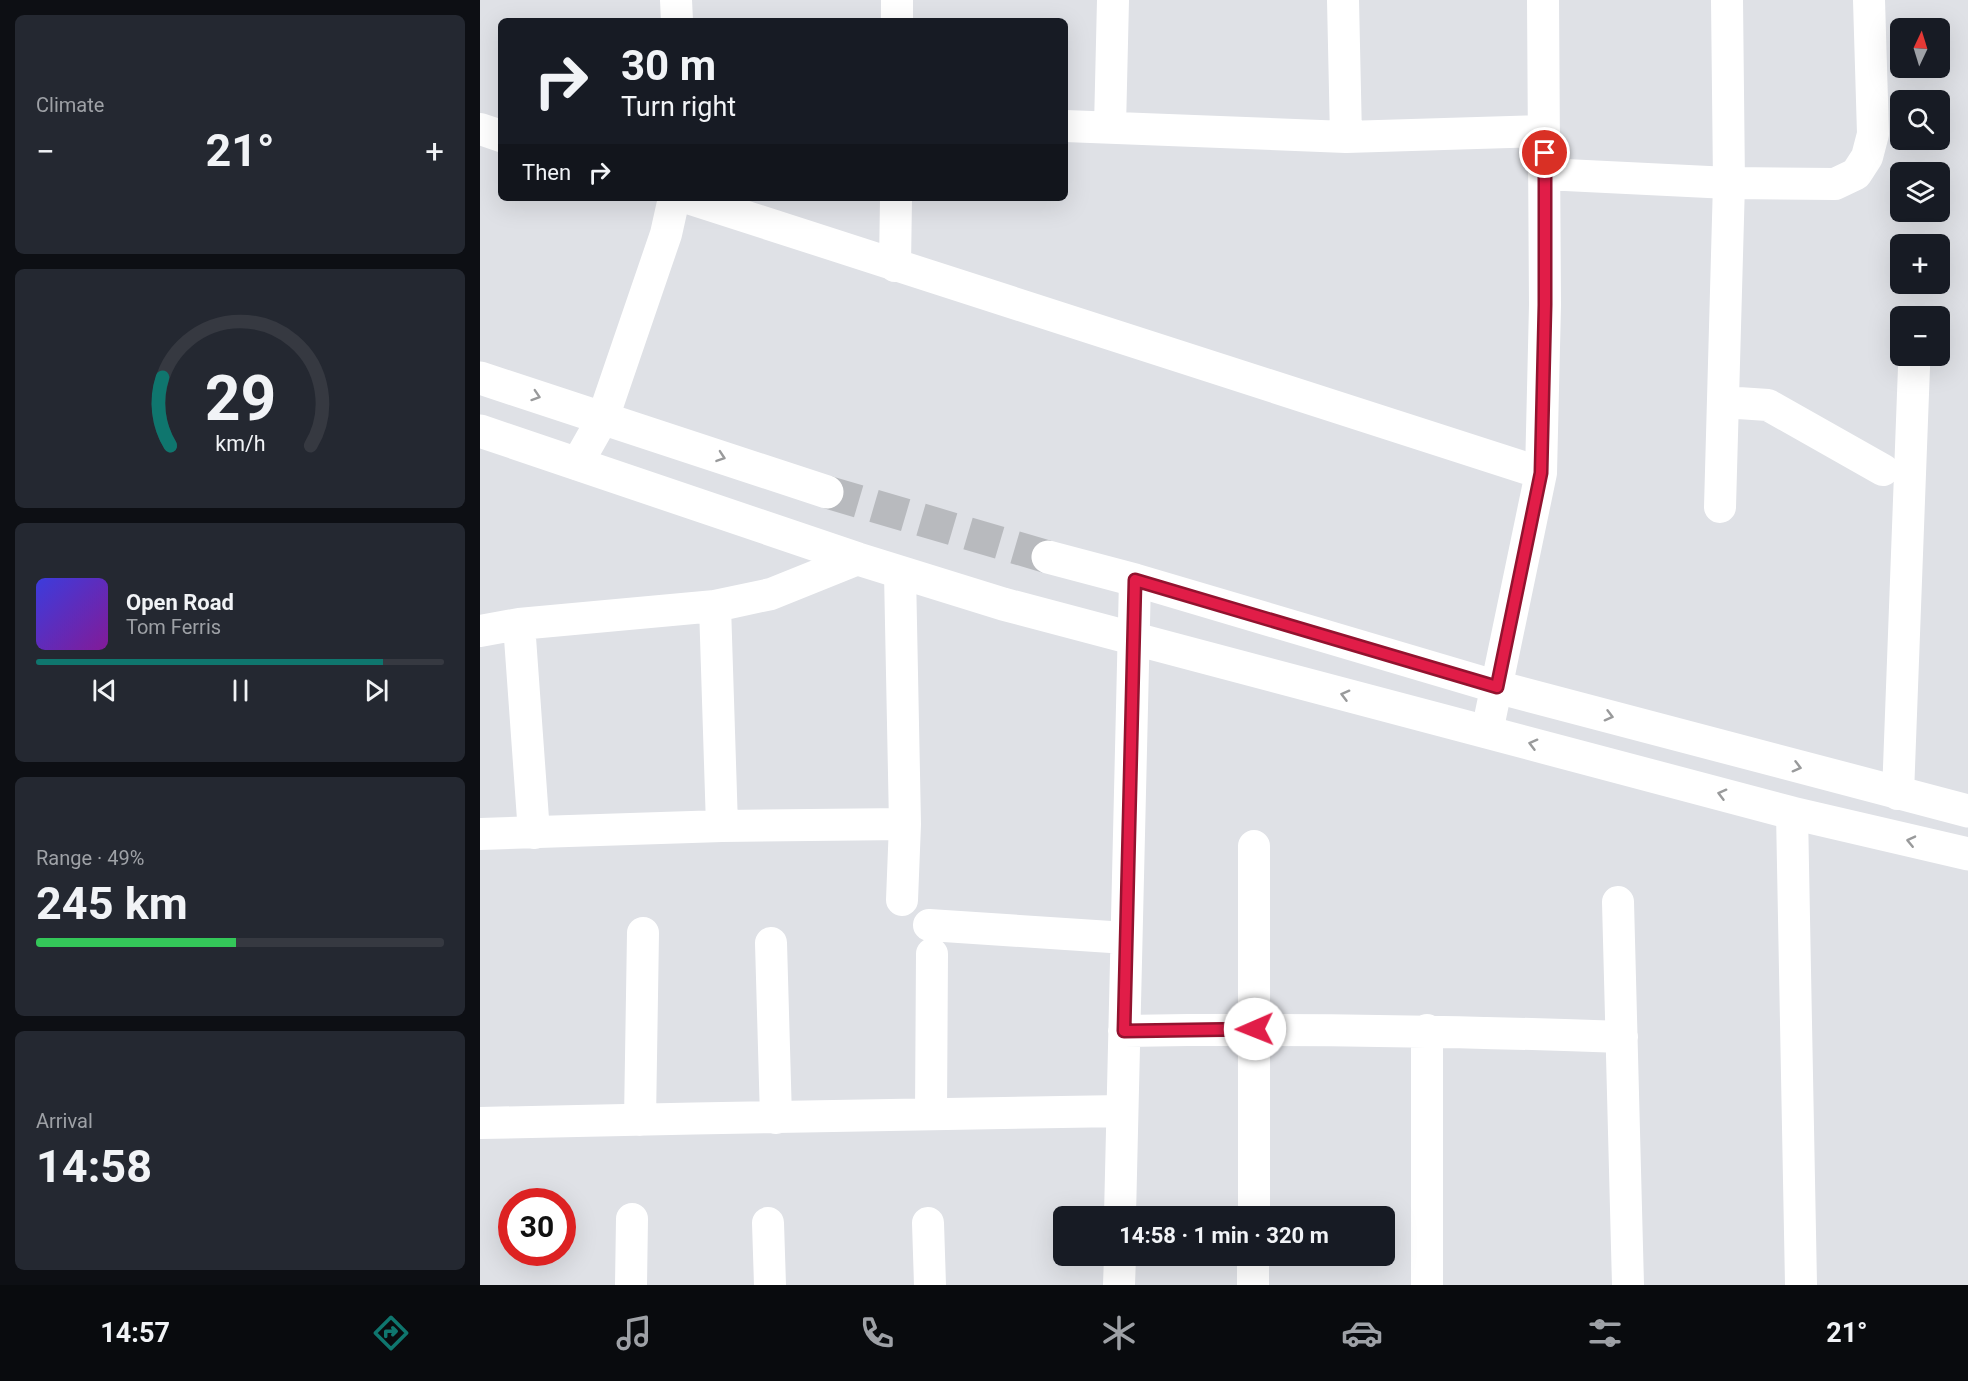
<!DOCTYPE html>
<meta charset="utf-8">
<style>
:root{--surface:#171b24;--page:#242831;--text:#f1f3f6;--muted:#9ea1a6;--line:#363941;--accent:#0f766e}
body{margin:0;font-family:Roboto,sans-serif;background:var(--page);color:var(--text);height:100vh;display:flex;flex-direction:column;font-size:22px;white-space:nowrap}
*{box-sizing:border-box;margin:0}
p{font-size:20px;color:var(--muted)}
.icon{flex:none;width:33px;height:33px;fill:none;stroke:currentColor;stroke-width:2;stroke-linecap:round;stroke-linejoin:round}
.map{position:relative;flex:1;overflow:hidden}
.drawer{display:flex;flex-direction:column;gap:15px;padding:15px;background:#0d0f14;width:480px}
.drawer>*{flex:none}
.banner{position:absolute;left:18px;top:18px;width:570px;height:183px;border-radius:9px;box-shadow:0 6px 24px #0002;background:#171b24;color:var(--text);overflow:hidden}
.needle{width:39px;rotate:4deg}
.controls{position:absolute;left:1410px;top:18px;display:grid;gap:12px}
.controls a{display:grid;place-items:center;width:60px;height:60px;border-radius:9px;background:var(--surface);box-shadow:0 6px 24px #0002;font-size:30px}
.speed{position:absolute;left:18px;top:1188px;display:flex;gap:12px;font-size:30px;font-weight:700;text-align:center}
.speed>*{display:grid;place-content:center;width:78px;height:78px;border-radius:50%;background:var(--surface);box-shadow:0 6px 24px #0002;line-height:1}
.speed .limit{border:9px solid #d22;background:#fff;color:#111}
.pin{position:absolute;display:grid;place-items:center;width:51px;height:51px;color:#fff;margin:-26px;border:3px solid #fff;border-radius:50%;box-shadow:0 2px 6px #0007}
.me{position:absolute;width:66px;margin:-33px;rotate:269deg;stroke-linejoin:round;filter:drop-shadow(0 0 4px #0008)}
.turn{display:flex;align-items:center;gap:21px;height:126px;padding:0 24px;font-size:27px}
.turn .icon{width:78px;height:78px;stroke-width:2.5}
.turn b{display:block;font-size:42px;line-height:51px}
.then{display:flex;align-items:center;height:57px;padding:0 24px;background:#0003;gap:12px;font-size:22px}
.big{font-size:45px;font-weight:700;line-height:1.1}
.drawer .widget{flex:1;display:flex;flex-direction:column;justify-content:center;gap:9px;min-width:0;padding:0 21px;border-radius:9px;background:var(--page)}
.drawer .dial{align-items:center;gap:0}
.dial svg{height:156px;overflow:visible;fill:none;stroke:var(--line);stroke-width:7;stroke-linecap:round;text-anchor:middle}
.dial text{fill:var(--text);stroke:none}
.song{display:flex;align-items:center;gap:18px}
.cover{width:72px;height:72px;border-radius:9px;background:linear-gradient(135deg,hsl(240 70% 55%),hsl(290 70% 35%))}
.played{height:6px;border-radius:3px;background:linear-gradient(90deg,var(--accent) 85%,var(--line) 85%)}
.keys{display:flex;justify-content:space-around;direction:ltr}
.heat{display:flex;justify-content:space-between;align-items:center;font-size:33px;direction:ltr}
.charge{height:9px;border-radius:4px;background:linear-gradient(90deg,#34c759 49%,var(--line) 0)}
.trip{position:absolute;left:573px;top:1206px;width:342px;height:60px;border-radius:9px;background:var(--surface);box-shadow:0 6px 24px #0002;font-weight:700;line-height:60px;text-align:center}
.tab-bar{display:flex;height:96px;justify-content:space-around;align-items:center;background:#090b0e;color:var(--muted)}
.tab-bar .icon{width:42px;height:42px}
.tab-bar .active{color:var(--accent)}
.tab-bar b{font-size:27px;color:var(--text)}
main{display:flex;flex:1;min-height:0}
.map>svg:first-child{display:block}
</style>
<main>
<section class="drawer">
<div class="widget"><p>Climate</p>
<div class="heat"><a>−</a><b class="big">21°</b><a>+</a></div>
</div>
<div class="widget dial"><svg viewBox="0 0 100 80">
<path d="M14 69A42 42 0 1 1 86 69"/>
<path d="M14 69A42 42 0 0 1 10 34" stroke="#0f766e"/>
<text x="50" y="56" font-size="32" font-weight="700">29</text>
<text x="50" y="72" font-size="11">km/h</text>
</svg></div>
<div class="widget">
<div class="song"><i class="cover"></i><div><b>Open Road</b><p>Tom Ferris</p></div></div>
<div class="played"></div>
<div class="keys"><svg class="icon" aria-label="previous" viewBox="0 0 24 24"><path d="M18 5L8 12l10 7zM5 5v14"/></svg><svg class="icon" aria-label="pause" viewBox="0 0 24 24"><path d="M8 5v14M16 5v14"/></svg><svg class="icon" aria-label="next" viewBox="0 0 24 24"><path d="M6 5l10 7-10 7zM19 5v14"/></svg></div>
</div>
<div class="widget"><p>Range · 49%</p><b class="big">245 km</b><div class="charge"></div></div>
<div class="widget"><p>Arrival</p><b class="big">14:58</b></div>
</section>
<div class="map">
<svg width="1488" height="1285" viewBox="0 0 1488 1285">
<rect width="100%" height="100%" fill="#dfe1e6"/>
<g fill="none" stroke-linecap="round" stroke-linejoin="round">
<path stroke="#b8babe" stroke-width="33" stroke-dasharray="33 16" stroke-linecap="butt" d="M347 492 568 557"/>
<path stroke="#fff" stroke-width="32" d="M196 0 197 21
M863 0 866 137
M417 21V0
M585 126 866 137 1064 131
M630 127 633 0
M0 129 21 136
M1065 174 1249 183 1355 184 1376 174 1387 157 1393 134 1389 0
M208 198 1061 473
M415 266 416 198
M1243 402 1288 405 1403 470
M97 464 123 418 186 234 194 198
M1240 507 1249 183 1247 0
M420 573 425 824 422 900
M235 606 242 826
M39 624 54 833
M0 631 39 624 235 606 291 594 378 559
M1007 732 1061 473 1065 305 1063 0
M1418 794 1434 367
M1312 813 1321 1285
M0 834 242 826 425 824
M1138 902 1148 1285
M449 925 646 938
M291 943 296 1118
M644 1031C810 1028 975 1031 1142 1037
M451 1113 452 954
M160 1120 163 933
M0 1123C214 1119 428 1113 642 1111
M640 1216 655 580
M774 1216V846
M288 1223 290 1285
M448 1223 450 1285
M151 1285 152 1219
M639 1285 640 1256
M773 1285V1256
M947 1285V1030"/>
<path stroke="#fff" stroke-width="33" d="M0 378 347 492
M0 431 378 559 523 604 1312 813 1488 854
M568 557 655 580 1017 687 1488 811"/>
</g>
<defs><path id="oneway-chevron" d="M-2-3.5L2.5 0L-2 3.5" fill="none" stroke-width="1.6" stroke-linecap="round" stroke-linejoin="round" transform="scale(1.5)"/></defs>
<g stroke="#999a9b">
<use href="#oneway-chevron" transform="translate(56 396) rotate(18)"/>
<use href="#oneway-chevron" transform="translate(241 457) rotate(19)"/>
<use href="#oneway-chevron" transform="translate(865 695) rotate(-165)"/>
<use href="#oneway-chevron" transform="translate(1129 716) rotate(15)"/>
<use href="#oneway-chevron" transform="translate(1053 744) rotate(-165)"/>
<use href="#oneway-chevron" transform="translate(1317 767) rotate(15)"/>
<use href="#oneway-chevron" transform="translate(1242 794) rotate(-165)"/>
<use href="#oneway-chevron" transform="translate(1431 841) rotate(-167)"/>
</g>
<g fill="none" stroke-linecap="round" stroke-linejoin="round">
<defs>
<path id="route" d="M775 1029 644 1031 655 580 1017 687 1061 473 1065 305V153"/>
</defs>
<use href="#route" stroke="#92132f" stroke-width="15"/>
<use href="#route" stroke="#e11d48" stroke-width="10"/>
</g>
</svg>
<div class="controls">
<a><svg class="needle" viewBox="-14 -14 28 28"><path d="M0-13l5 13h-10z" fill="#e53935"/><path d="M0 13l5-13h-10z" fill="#9ea1a6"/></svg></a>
<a><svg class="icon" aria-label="search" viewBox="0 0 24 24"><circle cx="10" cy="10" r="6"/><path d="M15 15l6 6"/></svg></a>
<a><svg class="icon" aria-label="layers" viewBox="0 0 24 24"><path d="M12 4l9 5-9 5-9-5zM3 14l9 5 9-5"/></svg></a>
<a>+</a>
<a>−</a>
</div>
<div class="speed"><div class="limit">30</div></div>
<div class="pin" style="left:1065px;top:153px;background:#d93025"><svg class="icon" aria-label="arrive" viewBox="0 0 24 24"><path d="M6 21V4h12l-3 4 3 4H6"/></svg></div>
<svg class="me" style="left:775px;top:1029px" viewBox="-20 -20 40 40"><circle r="19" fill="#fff"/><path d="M0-13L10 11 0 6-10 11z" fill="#e11d48"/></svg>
<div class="trip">14:58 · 1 min · 320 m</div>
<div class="banner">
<div class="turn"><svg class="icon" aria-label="right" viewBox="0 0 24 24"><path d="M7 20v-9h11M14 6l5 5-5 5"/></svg><div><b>30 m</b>Turn right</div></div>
<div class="then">Then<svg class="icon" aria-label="right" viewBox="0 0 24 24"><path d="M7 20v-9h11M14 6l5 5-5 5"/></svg></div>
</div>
</div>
</main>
<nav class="tab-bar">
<b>14:57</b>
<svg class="icon active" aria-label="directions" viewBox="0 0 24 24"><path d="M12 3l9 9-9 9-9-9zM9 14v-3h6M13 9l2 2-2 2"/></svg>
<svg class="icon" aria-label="music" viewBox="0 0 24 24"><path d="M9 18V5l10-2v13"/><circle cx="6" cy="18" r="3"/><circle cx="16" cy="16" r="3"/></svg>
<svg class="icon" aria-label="phone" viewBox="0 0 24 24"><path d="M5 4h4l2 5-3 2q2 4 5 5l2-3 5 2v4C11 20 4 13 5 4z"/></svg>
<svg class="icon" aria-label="climate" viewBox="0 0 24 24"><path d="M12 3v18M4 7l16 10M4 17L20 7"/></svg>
<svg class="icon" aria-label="car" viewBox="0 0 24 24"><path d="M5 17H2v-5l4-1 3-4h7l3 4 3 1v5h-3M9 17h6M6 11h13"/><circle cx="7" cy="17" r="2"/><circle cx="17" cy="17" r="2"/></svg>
<svg class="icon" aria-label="filters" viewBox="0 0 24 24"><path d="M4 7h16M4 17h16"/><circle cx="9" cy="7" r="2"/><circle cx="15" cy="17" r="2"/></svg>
<b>21°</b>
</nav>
